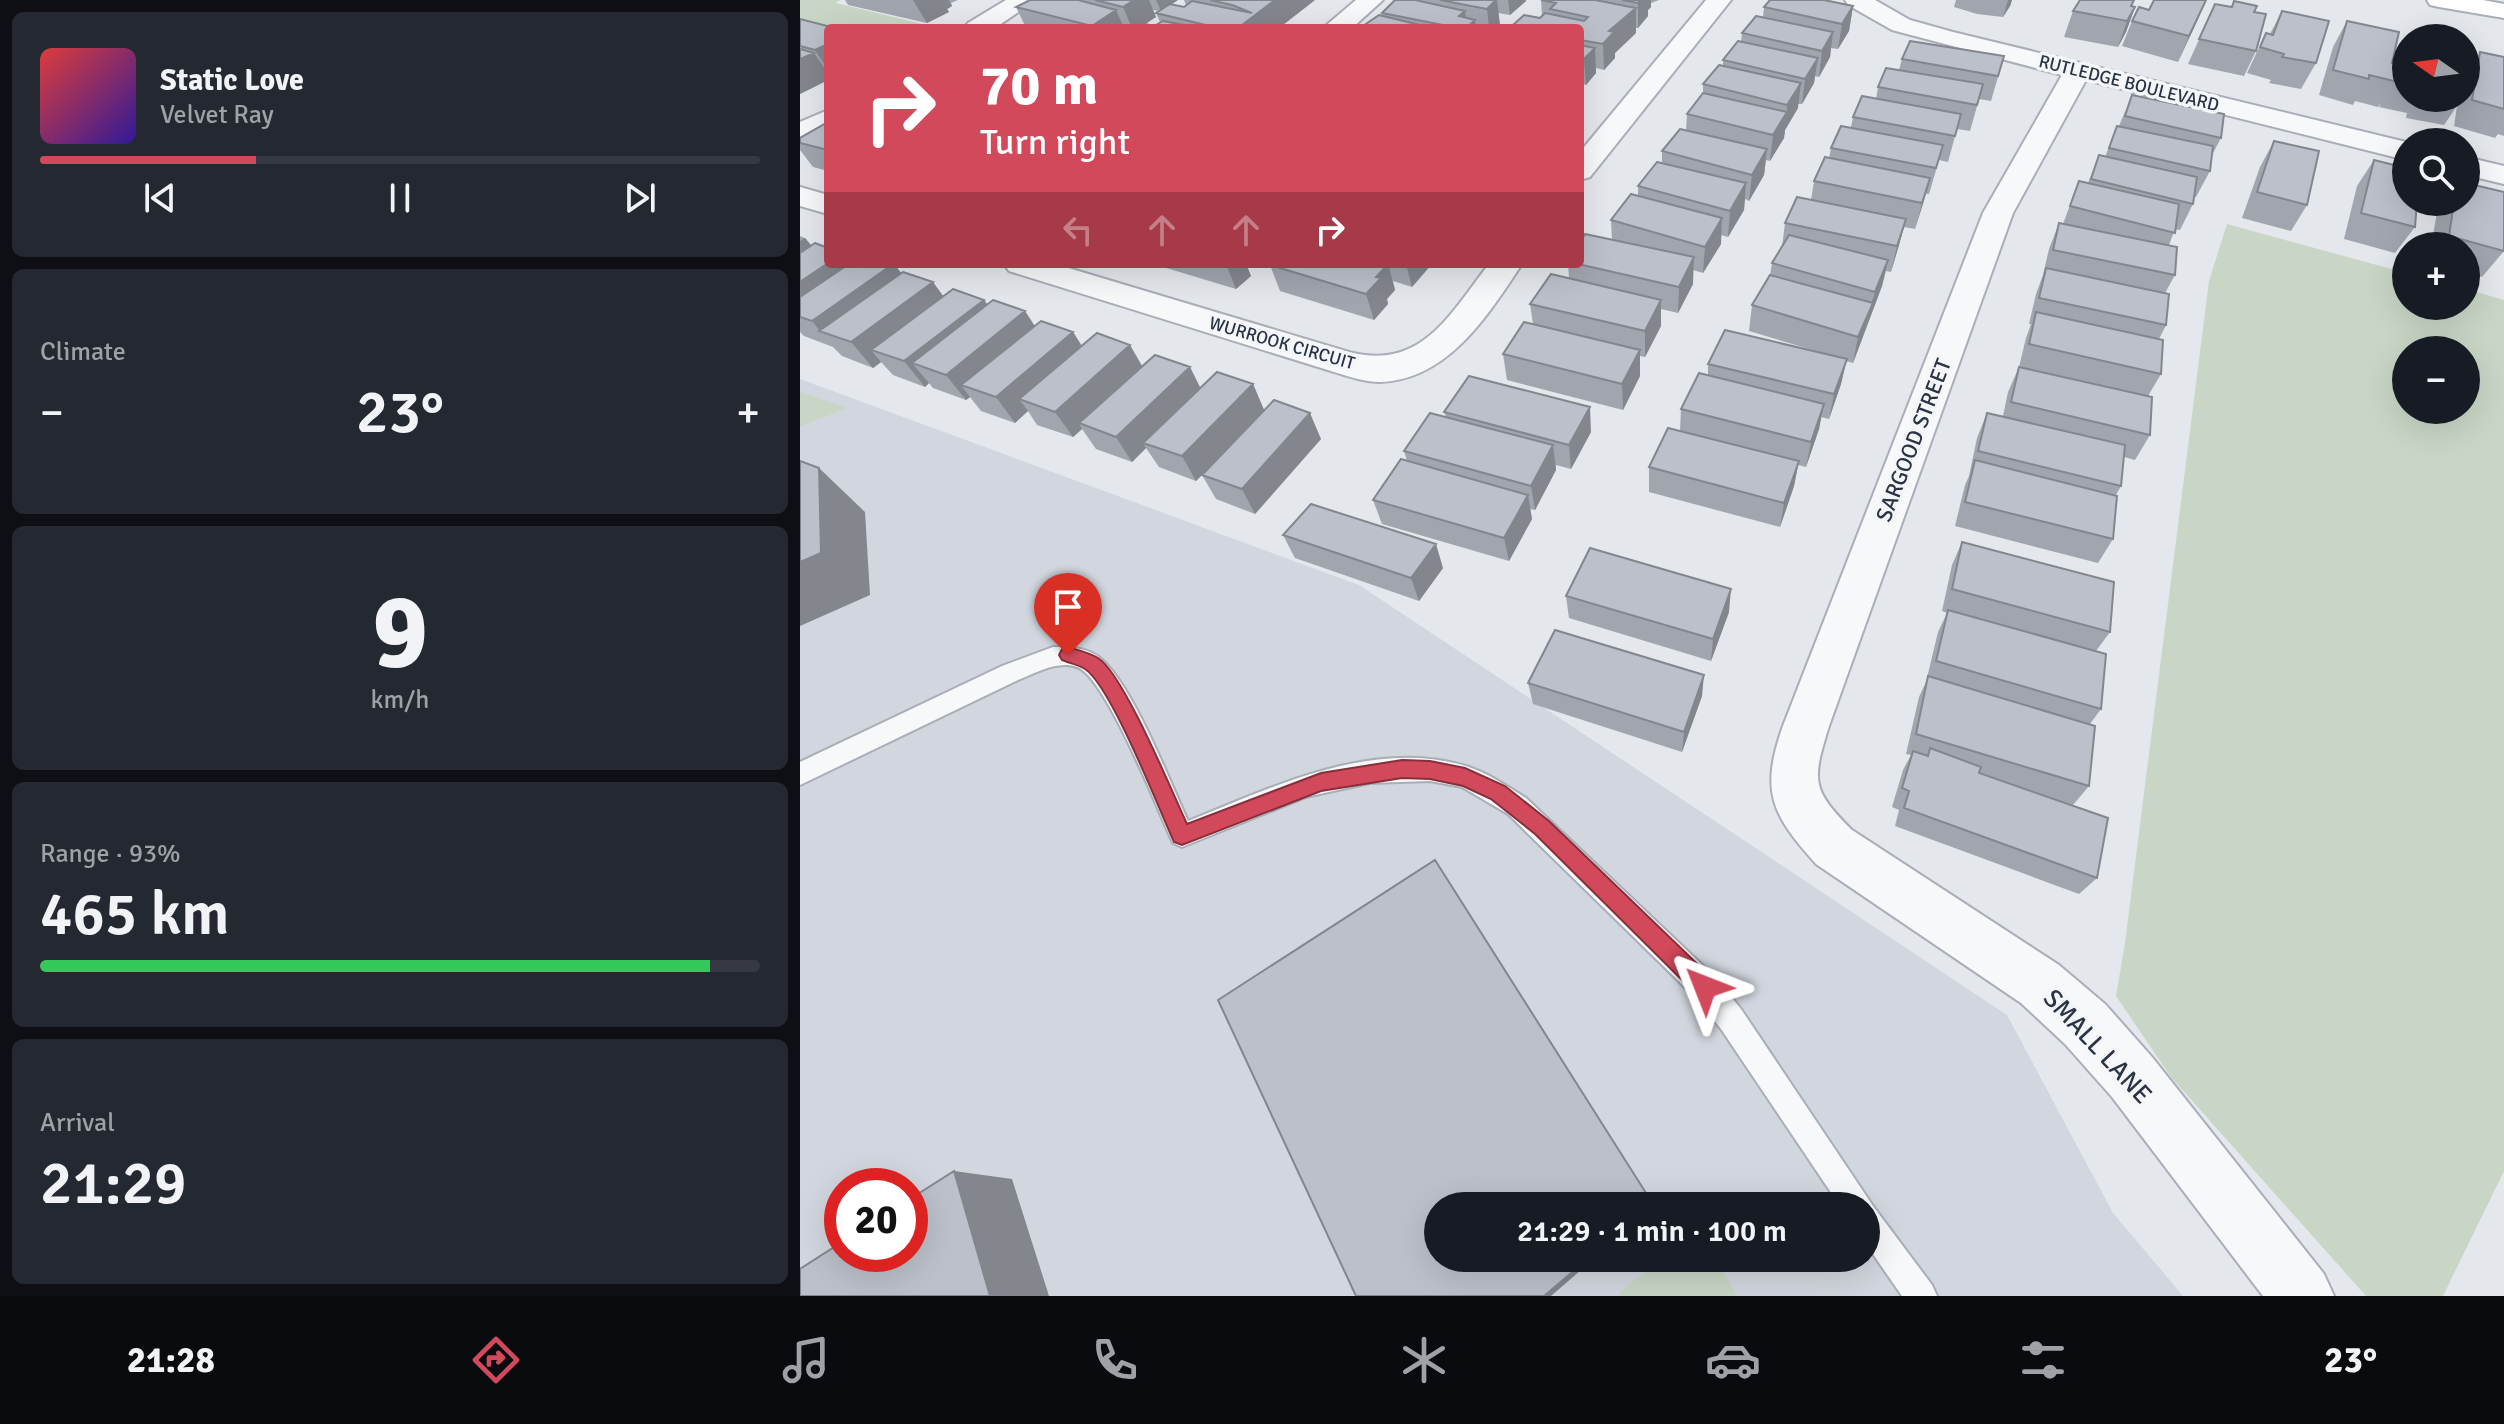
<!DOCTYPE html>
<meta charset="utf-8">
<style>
:root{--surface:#171b24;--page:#242831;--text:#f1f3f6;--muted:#9ea1a6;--line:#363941;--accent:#d1495b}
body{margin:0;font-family:Signika,sans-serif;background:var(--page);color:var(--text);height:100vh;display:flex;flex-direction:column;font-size:30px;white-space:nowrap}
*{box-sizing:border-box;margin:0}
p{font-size:26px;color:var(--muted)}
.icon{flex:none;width:44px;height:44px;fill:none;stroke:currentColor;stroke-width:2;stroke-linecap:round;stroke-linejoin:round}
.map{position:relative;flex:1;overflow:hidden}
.sheet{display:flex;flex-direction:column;gap:12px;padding:12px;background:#0d0f14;width:800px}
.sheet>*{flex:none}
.banner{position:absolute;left:24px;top:24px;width:760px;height:244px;border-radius:8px;box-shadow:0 8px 32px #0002;background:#d1495b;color:#fff;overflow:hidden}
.needle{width:52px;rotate:284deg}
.buttons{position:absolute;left:1592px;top:24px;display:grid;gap:16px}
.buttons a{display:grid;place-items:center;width:88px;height:88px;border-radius:50%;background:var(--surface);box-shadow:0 8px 32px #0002;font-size:40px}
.speed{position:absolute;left:24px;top:1168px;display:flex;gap:16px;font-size:40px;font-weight:700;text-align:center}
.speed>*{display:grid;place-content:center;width:104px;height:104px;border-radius:50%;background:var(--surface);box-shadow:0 8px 32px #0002;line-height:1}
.speed .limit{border:12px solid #d22;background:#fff;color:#111}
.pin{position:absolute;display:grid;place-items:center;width:68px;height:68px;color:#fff;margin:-82px -34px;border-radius:50% 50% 50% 0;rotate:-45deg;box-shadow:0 0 8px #0007}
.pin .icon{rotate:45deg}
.me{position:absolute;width:88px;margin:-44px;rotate:315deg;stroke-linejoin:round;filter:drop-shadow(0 0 6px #0008)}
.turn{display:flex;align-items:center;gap:28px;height:168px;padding:0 24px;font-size:36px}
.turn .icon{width:104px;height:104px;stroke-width:2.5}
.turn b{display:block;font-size:56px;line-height:68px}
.lanes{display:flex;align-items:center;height:76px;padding:0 24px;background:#0003;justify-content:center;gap:40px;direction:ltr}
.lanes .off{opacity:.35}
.big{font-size:60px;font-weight:600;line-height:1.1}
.sheet .card{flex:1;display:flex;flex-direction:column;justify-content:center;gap:12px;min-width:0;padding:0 28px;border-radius:12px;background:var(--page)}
.sheet .dial{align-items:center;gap:0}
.dial b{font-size:104px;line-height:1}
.song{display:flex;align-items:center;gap:24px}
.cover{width:96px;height:96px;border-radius:12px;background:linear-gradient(135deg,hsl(0 70% 55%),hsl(250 70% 35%))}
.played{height:8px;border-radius:4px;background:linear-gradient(90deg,var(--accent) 30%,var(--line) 30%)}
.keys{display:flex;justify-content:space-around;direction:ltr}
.heat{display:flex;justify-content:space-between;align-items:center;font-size:44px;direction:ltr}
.charge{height:12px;border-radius:6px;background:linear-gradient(90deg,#34c759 93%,var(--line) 0)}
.trip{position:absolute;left:624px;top:1192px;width:456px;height:80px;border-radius:40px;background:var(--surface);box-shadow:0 8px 32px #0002;font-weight:600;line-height:80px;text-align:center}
.tab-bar{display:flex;height:128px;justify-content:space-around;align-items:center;background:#090b0e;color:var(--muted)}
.tab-bar .icon{width:56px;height:56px}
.tab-bar .on{color:var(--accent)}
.tab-bar b{font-size:36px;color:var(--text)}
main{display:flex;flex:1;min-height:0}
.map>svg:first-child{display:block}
</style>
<main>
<section class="sheet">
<div class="card">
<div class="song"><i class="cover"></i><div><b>Static Love</b><p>Velvet Ray</p></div></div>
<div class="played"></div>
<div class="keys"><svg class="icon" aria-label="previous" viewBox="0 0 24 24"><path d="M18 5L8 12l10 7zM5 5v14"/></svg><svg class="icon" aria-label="pause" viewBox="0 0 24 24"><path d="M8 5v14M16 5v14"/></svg><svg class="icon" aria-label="next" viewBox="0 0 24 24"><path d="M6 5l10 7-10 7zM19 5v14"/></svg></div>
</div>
<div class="card"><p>Climate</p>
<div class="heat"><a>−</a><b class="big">23°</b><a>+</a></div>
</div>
<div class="card dial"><b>9</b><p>km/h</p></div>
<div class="card"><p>Range · 93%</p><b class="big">465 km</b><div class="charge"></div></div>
<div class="card"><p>Arrival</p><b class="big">21:29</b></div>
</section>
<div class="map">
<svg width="1704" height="1296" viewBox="0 0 1704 1296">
<rect width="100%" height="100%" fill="#e4e7ec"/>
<path fill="#d2d6de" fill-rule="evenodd" d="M0 379 559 585 1207 1015 1313 1213 1383 1296H0ZM42 1186H110V1254H42ZM638 1206H1066V1258H638Z"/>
<path fill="#c9d6c5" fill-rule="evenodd" d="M0 0H40L36 3 138 28H28L0 38Z
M1427 224 1606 273V306H1666V289L1704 300V1171L1643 1296H1566L1371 1077 1316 996 1325 943 1409 281ZM1606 350H1666V410H1606Z
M0 392 48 408 0 426Z
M860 1258H914L938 1296H817Z"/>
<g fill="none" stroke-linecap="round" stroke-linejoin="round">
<defs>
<path id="service" d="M253 647C269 647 287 647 300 658 333 685 369 780 388 821 473 787 572 738 666 766 688 773 707 786 726 798L915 977 941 1009 1073 1206 1132 1285 1137 1296H1102L1066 1244V1206H1040L921 1029 895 997 708 814 662 787 630 781 570 783 506 797 382 847 373 843C358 811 306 677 277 667 257 660 236 673 218 680L0 785V762L202 666Z"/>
<path id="minor" d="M206 0H236L195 28H164L168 23Z
M556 0H583L552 28H523Z
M906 0H931L790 177 780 180V152Z
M1045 0H1075L1110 20 1153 32 1606 142V160L1286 80 1213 213 1029 726C1012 781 1011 789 1052 830L1259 965 1305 1004 1352 1057 1524 1274 1534 1296H1463L1312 1097 1265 1044 1221 1003 1016 864C971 814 960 791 983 726L1183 213 1262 75 1092 30 1048 5Z
M28 110V130L0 143V122Z
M1666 157 1704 166V184L1666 175Z
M0 187 28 195V214L0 206Z
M204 264H255L549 352C622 371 650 314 689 264H722C688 315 648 380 580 382 564 382 547 376 531 371L209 271Z"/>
<path id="secondary" d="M1627 0H1683L1704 4V18L1639 7 1630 5Z"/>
</defs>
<use href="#service" stroke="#a9aeb7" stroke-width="4"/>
<use href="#minor" stroke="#a9aeb7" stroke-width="4"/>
<use href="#secondary" stroke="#a9aeb7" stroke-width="4"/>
<use href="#service" fill="#f7f8fa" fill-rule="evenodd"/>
<use href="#minor" fill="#f7f8fa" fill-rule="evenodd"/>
<use href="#secondary" fill="#fff" fill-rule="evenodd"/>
</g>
<path fill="#a1a5ae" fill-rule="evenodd" d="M45 0H158L151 3 152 6 147 9 149 12 127 23 48 5Z
M230 0H378L372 4 384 7 386 5 384 0H515L479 28H226L216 7ZM353 10 359 11 356 13 360 22 354 26 345 24 356 17Z
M595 0H726V1L710 15 698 13 700 25 696 28H560L582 16V13Z
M741 0H859L851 3V7L848 10V16L838 28H836V33L815 53V58L804 70 796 68V73L786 85 780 83V28H713V25L740 18 742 16Z
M1156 0H1212L1210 6 1203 17 1177 14 1154 7Z
M1406 0 1378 62 1322 46 1332 21 1349 10Z
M1415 4 1454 12 1456 51 1444 76 1388 64Z
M1053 6 1049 31 1038 49 1031 48 1030 57 1019 77 1015 76 1014 83 1002 104H998V108L985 130 984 138 970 161 966 160 964 175 949 201 945 199 944 210 928 237 921 235V244L903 273 893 270V284L878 313 861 309V326L845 357 840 356V376L823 410 707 380 703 354 733 324 730 304 769 278 768 264H780L812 239 811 220 838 196V186L862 163V151L886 130 887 114 903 93V84L923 66V60L941 42 942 33 963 17 964 7Z
M1335 7 1326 32 1318 47 1264 37 1273 11Z
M1482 11 1516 63 1501 89 1469 83 1471 80 1447 73 1466 33 1470 34Z
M0 19 28 28V80L0 94Z
M1547 21 1592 63 1596 70 1606 56V98H1666V73L1680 52 1704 57V136L1698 134 1695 138 1654 126 1657 106 1644 125 1606 118 1607 113 1579 107 1581 103 1578 107 1555 101 1553 105 1519 95 1533 47Z
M1204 56 1191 101 1179 99 1170 131 1157 129 1148 162 1139 160 1129 194H1125L1115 229 1104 227 1091 272 1086 271 1082 286 1053 363 1046 361 1041 384 1029 419 1021 417 1019 429 1006 467 998 465 994 486 980 527 849 492V467L880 431 881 409 908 376V364L1019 352 949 331 952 305 970 275 972 263 982 247 985 223 1011 200 1014 181 1029 158 1031 148 1051 127 1053 117 1076 99 1078 87 1099 70 1102 59Z
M1332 95 1421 138 1411 157 1410 171 1396 197H1394L1393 204 1380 230 1375 229 1369 245 1375 275 1365 293 1366 325 1359 339 1361 374 1348 396 1350 435 1335 460 1324 457 1321 486 1316 495 1313 539 1298 563 1155 526 1165 485 1169 476 1177 438 1187 413 1203 416 1208 392 1219 367 1226 338 1231 324H1229L1236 294 1243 275 1249 249 1259 223 1263 224 1279 181 1288 183 1299 155 1305 157 1317 126H1319Z
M28 122V171L13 167 0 150V138Z
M1474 141 1507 205 1491 231 1442 218 1460 167Z
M1574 160 1615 227 1595 253 1544 239 1557 186Z
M1642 202H1666L1704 251 1682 277 1666 272V246H1631L1638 207Z
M0 236 5 238 28 264H94L101 273 143 296 184 300 188 305 225 311 234 326 273 332 282 346 342 366 400 388 453 384 464 410 521 439 455 514 416 499 402 475 396 481 359 467 346 448 332 462 296 449 282 429 273 437 237 425 228 411 215 423 181 411 170 397 166 400 133 388 129 383 125 387 93 375 81 362 73 368 42 356 33 347 4 336 0 332Z
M353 264H446L451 276 436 289Z
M471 264H631V265L612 287 593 281 595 290 587 299 588 304 574 320 480 291 470 265Z
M644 412 791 432 771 469 756 465V470L735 510 730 509 732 519 709 561 582 524 573 500 607 461 604 451 646 417Z
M483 535 643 568 619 601 495 558Z
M1162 542 1310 632 1296 651 1301 709 1290 724 1289 786 1273 805 1248 797 1297 878 1279 894 1095 826 1099 810 1092 807 1103 770 1111 755 1106 754 1119 697 1126 682 1138 632 1147 613 1142 611 1152 565Z
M766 596 929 612 911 661 769 618Z
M728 683 902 696 882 752 733 704Z"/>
<path fill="#83868d" d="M113 0H149L152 6 147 9 149 12 127 23Z
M334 0H349L356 17 339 28H332L323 7Z
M356 0H378L361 11Z
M475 0H515L479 28H438Z
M697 0 700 25 696 28H689L687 9Z
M708 0H726V1L710 15Z
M840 0H851V7L848 10V16L838 28V3Z
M1208 0H1212L1210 6 1203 17Z
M1406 0 1398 19 1378 62 1389 36Z
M1053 6 1049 31 1038 49 1042 24Z
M1335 7 1326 32 1318 47 1327 21Z
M836 8V33L815 53V58L804 70 803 44 809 31Z
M316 10 324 28H293L292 26Z
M665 11 667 27 675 20 676 28H661L659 16Z
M1033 32 1030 57 1019 77 1022 51Z
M28 44V70L15 50Z
M795 48 796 73 786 85 784 59Z
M14 53 28 73V80L0 94V59Z
M1018 58 1014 83 1002 104 1005 79Z
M1001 83 998 108 985 130 984 138 970 161 973 135 987 112V105Z
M967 149 964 175 949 201 952 175Z
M1130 178 1123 204 1115 229 1122 203Z
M946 183 944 210 928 237 930 211Z
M922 218 921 244 903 273 905 247Z
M1106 219 1099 245 1091 272 1097 246Z
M5 238 26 264 28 263V264H51L0 317V241Z
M894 257 893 284 878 313 879 287Z
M1088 260 1082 286 1053 363 1058 337Z
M93 264H94L114 289 20 331 12 321Z
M426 264H446L451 276 436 289Z
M588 264 595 290 587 299 588 304 574 320 566 294 576 277Z
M606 264H631V265L612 287Z
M133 282 152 308 71 350 81 362 73 368 51 342Z
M184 300 202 325 112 363 129 383 125 387 104 361Z
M861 300V326L845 357V331Z
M225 311 242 337 161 385 170 397 166 400 146 375Z
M273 332 289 358 219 399 228 411 215 423 196 397Z
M330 345 345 371 279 423 282 429 273 437 255 412Z
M840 350V376L823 410 822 384Z
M1047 359 1041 384 1029 419 1034 394Z
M390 367 403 393 343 443 346 448 332 462 316 437Z
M453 384 464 410 396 481 382 456Z
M1024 404 1019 429 1006 467 1011 442Z
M790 407 791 432 771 469 769 445Z
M510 413 521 439 455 514 442 489Z
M753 445 756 470 735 510 731 486Z
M999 461 994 486 980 527 984 503Z
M19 468 65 512 70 595 0 626V562Z
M728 495 732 519 709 561 704 538Z
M636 544 643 568 619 601 611 578Z
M931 589 929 612 911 661 913 639Z
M904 675 902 696 882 752 884 732Z
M154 1171 212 1179 249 1296H190Z
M789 1258H795L751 1296H744Z"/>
<path fill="#bbc0ca" stroke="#83868d" stroke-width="2" d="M230 0H278L316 10 292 26 216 7Z
M295 0H334L323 7Z
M410 0H475L438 28H418L356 13 370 4 384 7 392 1 452 13 432 5Z
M595 0H615L665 11 659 16 675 20 666 28H658L582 13Z
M640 0H696L687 9Z
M741 0H795L836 8 809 31 814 32 803 44 780 40V28H725L713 25 724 15 740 18 745 13 784 21 788 17 750 9 756 3Z
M822 0H840L838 3Z
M970 0H1024L1053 6 1042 24 964 7Z
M1280 0H1334L1331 6 1335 7 1327 21 1273 11Z
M1354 0H1406L1389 36 1332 21 1339 7 1349 10Z
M1434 1 1457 6 1454 12 1466 14 1456 51 1399 39 1415 4 1432 7Z
M1482 11 1529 21 1516 63 1482 57 1484 54 1460 47 1466 33 1473 35Z
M579 15 632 28H560Z
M956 16 1033 32 1022 51 942 33Z
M0 19 35 28H28V44L15 50 0 46Z
M363 21 400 28H333L341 23 354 26Z
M1547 21 1599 32 1592 63 1598 65 1594 81 1569 75V79L1533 70Z
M938 41 1018 58 1005 79 923 60Z
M1110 41 1204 56 1198 76 1102 59Z
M780 45 795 48 784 59 780 58Z
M0 49 14 53 0 59Z
M1680 52 1704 57V109L1672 100Z
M1600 64 1606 65V83L1596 81Z
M919 65 1001 83 987 105 903 84Z
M1086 68 1183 84 1177 105 1078 87Z
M903 93 987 112 973 135 887 114Z
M1332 95 1424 114 1421 138 1325 116Z
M1062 96 1161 114 1155 136 1053 117Z
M28 122V150L0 143V138Z
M1041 126 1143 145 1136 168 1031 148Z
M1317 126 1413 146 1410 171 1309 148Z
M880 129 967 149 952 175 862 151Z
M1474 141 1519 151 1507 205 1457 192Z
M1299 155 1397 177 1393 204 1291 179Z
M1025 157 1130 178 1122 203 1014 181Z
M1574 160 1606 168V202H1617L1615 227 1561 213Z
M857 162 946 183 930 211 838 186Z
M1279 181 1379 204 1375 233 1270 206Z
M1666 183 1704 192V251L1649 236 1654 202H1666Z
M831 194 922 218 905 247 811 220Z
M997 197 1106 219 1097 246 985 223Z
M1259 223 1377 247 1375 275 1253 250Z
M785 234 894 257 879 287 778 264H780V242Z
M989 235 1088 260 1075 292 972 263Z
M15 243 28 248V263L0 282V253Z
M49 264H93L12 321 0 317V297Z
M471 264H588L576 277 581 278 566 294 470 265Z
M1246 268 1369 294 1366 325 1239 298Z
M103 272 133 282 51 342 19 331Z
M751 274 861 300 845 331 730 304Z
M970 275 1073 303 1058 337 952 305Z
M153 289 184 300 104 361 71 350Z
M193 300 225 311 146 375 112 363Z
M1236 312 1363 340 1361 374 1229 344Z
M241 321 273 332 196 397 161 385Z
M724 322 840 350 822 384 703 354Z
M925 330 1047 359 1034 394 908 364Z
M297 333 330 345 255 412 219 399Z
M355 355 390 367 316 437 279 423Z
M1219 367 1352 397 1350 435 1211 402Z
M417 372 453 384 382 456 343 443Z
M899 373 1024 404 1011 442 881 409Z
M669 376 790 407 769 445 644 412Z
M474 400 510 413 442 489 402 475Z
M630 413 753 445 731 486 604 451Z
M1187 413 1325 445 1321 486 1178 451Z
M868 428 999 461 984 503 849 467Z
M601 459 728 495 704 538 573 500Z
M1175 460 1317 496 1313 539 1165 502Z
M0 461 19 468 21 553 0 562Z
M511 504 636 544 611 578 483 535Z
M1162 542 1314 582 1310 632 1152 589Z
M790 548 931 589 913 639 766 596Z
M1148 610 1306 654 1301 709 1136 661Z
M755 630 904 675 884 732 728 683Z
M1128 676 1295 726 1289 786 1116 734Z
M1130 748 1181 767 1179 773 1308 818 1297 878 1104 808 1109 791 1102 788 1113 751 1128 756Z
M635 860 853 1204 851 1206H638V1258H789L744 1296H556L418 1000Z
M154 1171 190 1296H0V1269L42 1242V1254H110V1199Z"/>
<path fill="#d1495b" stroke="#882f3b" stroke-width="2" d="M268 647C278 650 290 653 298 658 323 673 372 792 387 824L521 773 602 760 630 761 665 768 705 786 749 821 913 979 916 987 913 995 905 999 897 995 735 834 691 799 663 786 630 779 602 778 521 791 382 845 374 842C359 809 311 686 285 669 279 665 269 663 262 660L259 655 262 649Z"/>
<g text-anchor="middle" stroke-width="7" stroke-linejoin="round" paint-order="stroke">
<g font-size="18" fill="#2b3445" stroke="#f4f6f9">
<text transform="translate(1329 83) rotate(14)" y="6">RUTLEDGE BOULEVARD</text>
<text transform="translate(482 343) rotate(16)" y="6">WURROOK CIRCUIT</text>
</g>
<g font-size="22" fill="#2b3445" stroke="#f4f6f9">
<text transform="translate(1113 440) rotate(-69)" y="8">SARGOOD STREET</text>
</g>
<g font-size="26" fill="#2b3445" stroke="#f4f6f9">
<text transform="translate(1298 1046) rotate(47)" y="9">SMALL LANE</text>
</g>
</g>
</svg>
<div class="buttons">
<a><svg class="needle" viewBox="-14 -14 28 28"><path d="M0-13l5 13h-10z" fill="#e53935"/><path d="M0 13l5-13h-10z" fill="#9ea1a6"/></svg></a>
<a><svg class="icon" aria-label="search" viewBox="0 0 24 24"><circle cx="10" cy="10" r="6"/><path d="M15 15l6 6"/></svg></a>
<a>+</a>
<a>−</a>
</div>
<div class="speed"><div class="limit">20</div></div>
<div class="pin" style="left:268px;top:655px;background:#d93025"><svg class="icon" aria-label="arrive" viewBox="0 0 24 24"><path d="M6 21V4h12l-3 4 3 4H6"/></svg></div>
<svg class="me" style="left:905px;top:987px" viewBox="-20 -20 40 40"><path d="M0-17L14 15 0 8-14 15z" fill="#d1495b" stroke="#fff" stroke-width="4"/></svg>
<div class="trip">21:29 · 1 min · 100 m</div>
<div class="banner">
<div class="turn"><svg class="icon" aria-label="right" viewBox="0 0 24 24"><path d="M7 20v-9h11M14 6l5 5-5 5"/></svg><div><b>70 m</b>Turn right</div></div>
<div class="lanes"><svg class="icon off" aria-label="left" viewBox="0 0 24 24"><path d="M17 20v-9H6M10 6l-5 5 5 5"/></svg><svg class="icon off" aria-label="ahead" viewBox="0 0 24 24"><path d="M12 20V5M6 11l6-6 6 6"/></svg><svg class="icon off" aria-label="ahead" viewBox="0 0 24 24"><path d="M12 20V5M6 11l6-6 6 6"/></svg><svg class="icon" aria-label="right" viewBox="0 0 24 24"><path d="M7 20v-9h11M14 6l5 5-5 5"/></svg></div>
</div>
</div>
</main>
<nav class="tab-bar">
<b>21:28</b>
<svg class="icon on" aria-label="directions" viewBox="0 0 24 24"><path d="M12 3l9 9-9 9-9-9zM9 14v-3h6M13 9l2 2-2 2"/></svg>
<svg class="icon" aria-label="music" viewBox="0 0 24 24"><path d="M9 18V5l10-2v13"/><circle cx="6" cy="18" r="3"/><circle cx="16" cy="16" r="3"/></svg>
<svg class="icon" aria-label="phone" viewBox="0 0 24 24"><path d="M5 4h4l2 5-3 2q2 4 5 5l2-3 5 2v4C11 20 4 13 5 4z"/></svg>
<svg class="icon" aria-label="climate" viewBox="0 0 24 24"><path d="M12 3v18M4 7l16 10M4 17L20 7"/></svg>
<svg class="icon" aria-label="car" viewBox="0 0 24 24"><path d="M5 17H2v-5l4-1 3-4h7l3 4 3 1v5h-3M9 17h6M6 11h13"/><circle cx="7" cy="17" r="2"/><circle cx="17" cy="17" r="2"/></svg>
<svg class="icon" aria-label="filters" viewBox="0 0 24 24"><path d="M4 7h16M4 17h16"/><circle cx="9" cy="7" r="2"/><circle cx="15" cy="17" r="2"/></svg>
<b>23°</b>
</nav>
